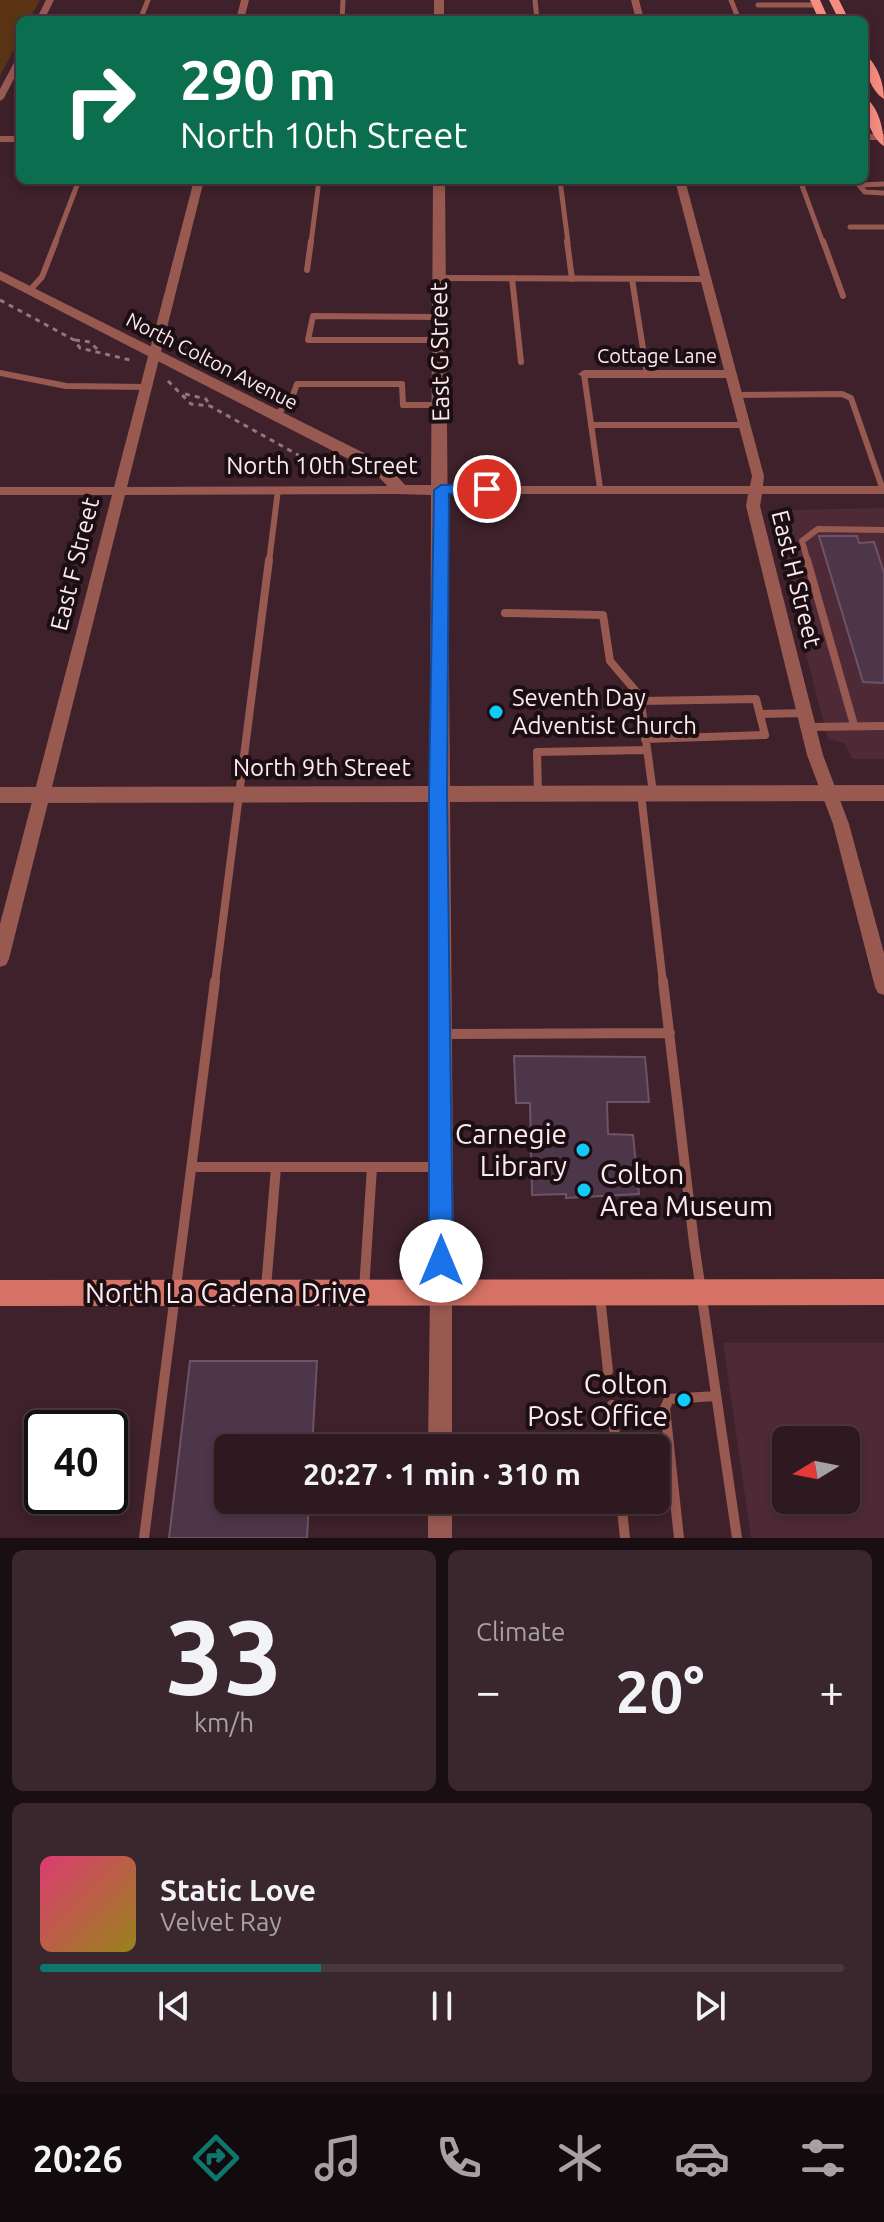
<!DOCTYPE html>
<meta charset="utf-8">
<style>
:root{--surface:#2e1920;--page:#3a262d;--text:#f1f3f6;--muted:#a7a0a5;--line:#49383e;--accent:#0f766e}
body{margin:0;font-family:Ubuntu,sans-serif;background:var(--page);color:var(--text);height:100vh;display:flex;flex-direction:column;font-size:30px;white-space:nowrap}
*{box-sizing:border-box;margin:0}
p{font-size:26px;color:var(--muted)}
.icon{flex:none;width:44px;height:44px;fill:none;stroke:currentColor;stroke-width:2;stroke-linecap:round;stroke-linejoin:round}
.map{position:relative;height:1538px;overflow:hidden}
.drawer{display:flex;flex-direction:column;gap:12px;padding:12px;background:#190e12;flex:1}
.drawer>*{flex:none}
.banner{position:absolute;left:16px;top:16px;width:852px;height:168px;border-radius:12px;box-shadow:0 4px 12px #0003,0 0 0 2px var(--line);background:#0b6e4f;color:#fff;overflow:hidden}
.needle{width:52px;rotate:260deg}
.controls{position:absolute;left:772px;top:1426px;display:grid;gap:16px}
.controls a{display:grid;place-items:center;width:88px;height:88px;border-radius:12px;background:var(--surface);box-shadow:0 4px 12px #0003,0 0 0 2px var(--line);font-size:40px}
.speed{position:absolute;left:24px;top:1410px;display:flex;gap:16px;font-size:40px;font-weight:700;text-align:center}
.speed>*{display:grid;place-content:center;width:104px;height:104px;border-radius:50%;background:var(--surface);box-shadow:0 4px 12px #0003,0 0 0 2px var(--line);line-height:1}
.speed .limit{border:4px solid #111;border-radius:12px;background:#fff;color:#111}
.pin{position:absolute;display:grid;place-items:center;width:68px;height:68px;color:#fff;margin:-34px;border:4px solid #fff;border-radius:50%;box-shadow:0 2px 8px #0007}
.me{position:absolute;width:88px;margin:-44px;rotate:0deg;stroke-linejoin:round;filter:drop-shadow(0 0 6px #0008)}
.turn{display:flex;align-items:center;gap:28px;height:168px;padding:0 32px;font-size:36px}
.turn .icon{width:104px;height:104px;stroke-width:2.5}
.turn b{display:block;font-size:56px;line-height:68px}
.big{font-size:60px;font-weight:600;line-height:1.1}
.drawer .tile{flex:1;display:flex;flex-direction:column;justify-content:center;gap:12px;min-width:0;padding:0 28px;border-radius:12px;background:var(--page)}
.drawer .dial{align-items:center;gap:0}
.dial b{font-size:104px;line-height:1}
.song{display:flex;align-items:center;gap:24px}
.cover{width:96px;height:96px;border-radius:12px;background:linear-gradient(135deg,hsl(340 70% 55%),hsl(50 70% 35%))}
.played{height:8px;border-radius:4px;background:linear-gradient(90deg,var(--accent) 35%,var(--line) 35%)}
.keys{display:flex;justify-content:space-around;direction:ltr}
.heat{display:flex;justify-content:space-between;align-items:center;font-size:44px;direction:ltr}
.drawer .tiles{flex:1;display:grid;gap:12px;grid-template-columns:1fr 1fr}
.tile:last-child{grid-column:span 2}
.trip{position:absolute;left:214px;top:1434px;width:456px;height:80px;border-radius:12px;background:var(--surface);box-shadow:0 4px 12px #0003,0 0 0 2px var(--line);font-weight:600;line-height:80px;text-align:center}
.menu{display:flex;height:128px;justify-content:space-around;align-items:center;background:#120a0d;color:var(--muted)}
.menu .icon{width:56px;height:56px}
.menu .current{color:var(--accent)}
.menu b{font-size:36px;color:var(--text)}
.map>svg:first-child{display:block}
</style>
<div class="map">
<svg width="884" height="1538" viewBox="0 0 884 1538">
<rect width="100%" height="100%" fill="#3e212a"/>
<path fill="#4e2a36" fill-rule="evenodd" d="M884 508V759H852L844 743 828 739 772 523H793L789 510Z
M723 1343H884V1538H751ZM786 1440H846V1500H786Z"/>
<path fill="#5b3416" d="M0 0H40L29 20H20V38L0 76Z"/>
<path fill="#4e364a" stroke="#6c5367" stroke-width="2" d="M819 536H857L859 543 874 542 884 573V683L863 682Z
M514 1056 645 1057 649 1102H607L608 1134 633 1135 639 1194 566 1198V1194L532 1195 530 1103H516Z
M190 1361H317L312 1448H228V1500H309L307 1538H169Z"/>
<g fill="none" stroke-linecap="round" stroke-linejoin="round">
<path stroke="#90767e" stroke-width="3" stroke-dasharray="5 5" stroke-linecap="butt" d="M0 300 74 340 80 348 130 360
M75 340 90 342 100 352
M168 381 191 404 210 406 318 466 350 473
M185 394 206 399 210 406"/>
<path stroke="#985951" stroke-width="5" d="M535 0 537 20
M731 0 739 20
M758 5H817
M140 20 148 0
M342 20 343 0
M560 180 568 243
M800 180 823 243
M884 184 859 185 865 192 884 193
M850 227H884
M55 243 79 180
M311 243 319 180"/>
<path stroke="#985951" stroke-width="6" d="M567 241 572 279
M823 241 843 296
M307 270 311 241
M512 278 521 362
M632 279 647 374
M30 290 42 277 56 241
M439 317 313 316 308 340H439
M0 373 66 386 146 387
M584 374 600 488
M736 395 842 394 851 398 883 490
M275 415 290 403 297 384H402L403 405H440
M591 425H744
M269 562 278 490
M808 562 802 541 818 529 884 530"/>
<path stroke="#985951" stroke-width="8" d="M807 560 854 725
M505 613 603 615 610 661 640 696 653 793
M641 701 756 699 765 735 645 739
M760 714 805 713
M808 727 884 726
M538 793 537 752 647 750
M641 794 663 983
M215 983 269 560"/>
<path stroke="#985951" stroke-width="10" d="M663 981 694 1243 737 1538
M444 1034 670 1033
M192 1167H439
M266 1288 276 1167
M364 1290 372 1167
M600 1296 608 1371
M612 1405 616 1448
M621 1500 625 1538
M144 1538 215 981
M679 1538 665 1408 669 1399 716 1396"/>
<path fill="#985951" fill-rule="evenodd" d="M46 0H54L44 20H36Z
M241 0H249L244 20H236Z
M631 0H639L644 20H636Z
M20 56V67L4 98 0 101V89L16 59Z
M864 134H884V140H864Z
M0 136H20V142H0Z
M194 180H204L127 487 401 486 408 490 401 494 125 495 9 959 6 965 0 967V924L112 495H0V487H114Z
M675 180H685L764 476 763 486H884V494H762L760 506 823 755 849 824 884 953V995L878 993 875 987 833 824 807 755 746 506 748 494H441L434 490 441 486H750L752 476 726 378H584L578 374 584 370H724L701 282 439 281 434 278 439 275 700 276Z
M441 1282 449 1285 452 1293V1448H428L430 1293 433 1285Z
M428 1500H452V1538H428Z"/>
<path fill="#985951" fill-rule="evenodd" d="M434 0H444V20H434Z
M433 180H445L450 786 884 785V801L450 802 454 1293 450 1302 441 1306 432 1302 428 1293 430 802 0 803V787L430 786 431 495 395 494 374 472 0 280V271L386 464 405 485H431Z"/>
<path fill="#d57165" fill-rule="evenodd" d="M884 1279V1305L0 1306V1280Z"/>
<path fill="#f58d80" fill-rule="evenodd" d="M810 0H820L829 20H819Z
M829 0H839L849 20H839Z
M864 54C877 63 884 83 884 99 871 91 864 70 864 54Z
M864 97C878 105 884 129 884 146 870 137 864 112 864 97Z"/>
</g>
<path fill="#1a73e8" stroke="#114b97" stroke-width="2" d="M487 484 492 485V492L449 494 447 794 453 1261 449 1270 441 1273 432 1270 429 1261V794L434 490 441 485Z"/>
<g fill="#10cafa" stroke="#1c0f13" stroke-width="3">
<circle cx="496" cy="712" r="8"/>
<circle cx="583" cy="1150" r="8"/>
<circle cx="584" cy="1190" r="8"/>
<circle cx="684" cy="1400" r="8"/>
</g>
<g text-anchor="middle" stroke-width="8" stroke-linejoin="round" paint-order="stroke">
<g font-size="20" fill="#fde9ee" stroke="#1c0f13">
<text x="657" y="363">Cottage Lane</text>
<text transform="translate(212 361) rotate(27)" y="7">North Colton Avenue</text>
</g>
<g font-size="24" fill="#fde9ee" stroke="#1c0f13">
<text transform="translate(440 352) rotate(-91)" y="8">East G Street</text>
<text x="322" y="474">North 10th Street</text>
<text transform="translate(75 564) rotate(-76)" y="8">East F Street</text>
<text transform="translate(796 579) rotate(76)" y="8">East H Street</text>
<text x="322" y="776">North 9th Street</text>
</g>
<g font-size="24" fill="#fde9ee" stroke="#1c0f13" text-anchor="start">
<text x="512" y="706">Seventh Day<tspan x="512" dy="28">Adventist Church</tspan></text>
</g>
<g font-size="28" fill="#fde9ee" stroke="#1c0f13" text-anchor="end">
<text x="567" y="1144">Carnegie<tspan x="567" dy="32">Library</tspan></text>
<text x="600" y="1184" text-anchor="start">Colton<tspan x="600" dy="32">Area Museum</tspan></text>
<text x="668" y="1394">Colton<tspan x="668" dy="32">Post Office</tspan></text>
</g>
<g font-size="28" fill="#fde9ee" stroke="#1c0f13">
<text x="226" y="1303">North La Cadena Drive</text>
</g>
</g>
</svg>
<div class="controls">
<a><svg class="needle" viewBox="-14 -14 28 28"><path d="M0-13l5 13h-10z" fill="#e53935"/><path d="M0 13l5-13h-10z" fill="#a7a0a5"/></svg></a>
</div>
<div class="speed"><div class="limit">40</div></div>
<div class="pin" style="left:487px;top:489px;background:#d93025"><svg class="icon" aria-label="arrive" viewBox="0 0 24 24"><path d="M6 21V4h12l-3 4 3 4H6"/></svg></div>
<svg class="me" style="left:441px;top:1261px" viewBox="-20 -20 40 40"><circle r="19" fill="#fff"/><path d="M0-13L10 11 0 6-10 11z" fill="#1a73e8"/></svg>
<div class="trip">20:27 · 1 min · 310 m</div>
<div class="banner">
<div class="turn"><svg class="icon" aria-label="right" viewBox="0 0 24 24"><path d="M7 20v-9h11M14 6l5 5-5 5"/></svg><div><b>290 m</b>North 10th Street</div></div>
</div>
</div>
<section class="drawer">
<div class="tiles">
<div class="tile dial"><b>33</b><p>km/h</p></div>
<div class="tile"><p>Climate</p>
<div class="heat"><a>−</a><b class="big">20°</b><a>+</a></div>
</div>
<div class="tile">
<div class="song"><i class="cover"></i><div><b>Static Love</b><p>Velvet Ray</p></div></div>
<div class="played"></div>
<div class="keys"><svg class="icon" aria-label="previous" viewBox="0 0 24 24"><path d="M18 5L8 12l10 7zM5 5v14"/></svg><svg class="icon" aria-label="pause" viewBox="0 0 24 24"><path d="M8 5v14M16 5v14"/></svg><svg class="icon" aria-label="next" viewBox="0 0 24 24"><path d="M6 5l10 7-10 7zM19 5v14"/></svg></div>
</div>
</div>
</section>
<nav class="menu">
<b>20:26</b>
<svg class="icon current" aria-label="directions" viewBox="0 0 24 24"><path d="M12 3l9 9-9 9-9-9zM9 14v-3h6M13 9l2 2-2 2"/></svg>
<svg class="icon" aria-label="music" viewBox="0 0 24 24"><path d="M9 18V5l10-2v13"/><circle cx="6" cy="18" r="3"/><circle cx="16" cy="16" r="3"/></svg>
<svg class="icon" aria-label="phone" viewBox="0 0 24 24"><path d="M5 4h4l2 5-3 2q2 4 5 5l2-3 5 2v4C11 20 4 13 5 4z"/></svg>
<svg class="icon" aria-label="climate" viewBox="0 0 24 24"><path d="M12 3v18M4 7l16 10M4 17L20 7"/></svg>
<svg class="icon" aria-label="car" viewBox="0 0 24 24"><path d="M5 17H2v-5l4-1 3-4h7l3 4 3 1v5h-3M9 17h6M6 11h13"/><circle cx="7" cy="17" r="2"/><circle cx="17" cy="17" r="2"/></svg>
<svg class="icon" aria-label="filters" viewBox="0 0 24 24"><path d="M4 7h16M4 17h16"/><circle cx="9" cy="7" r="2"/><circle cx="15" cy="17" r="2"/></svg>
</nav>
